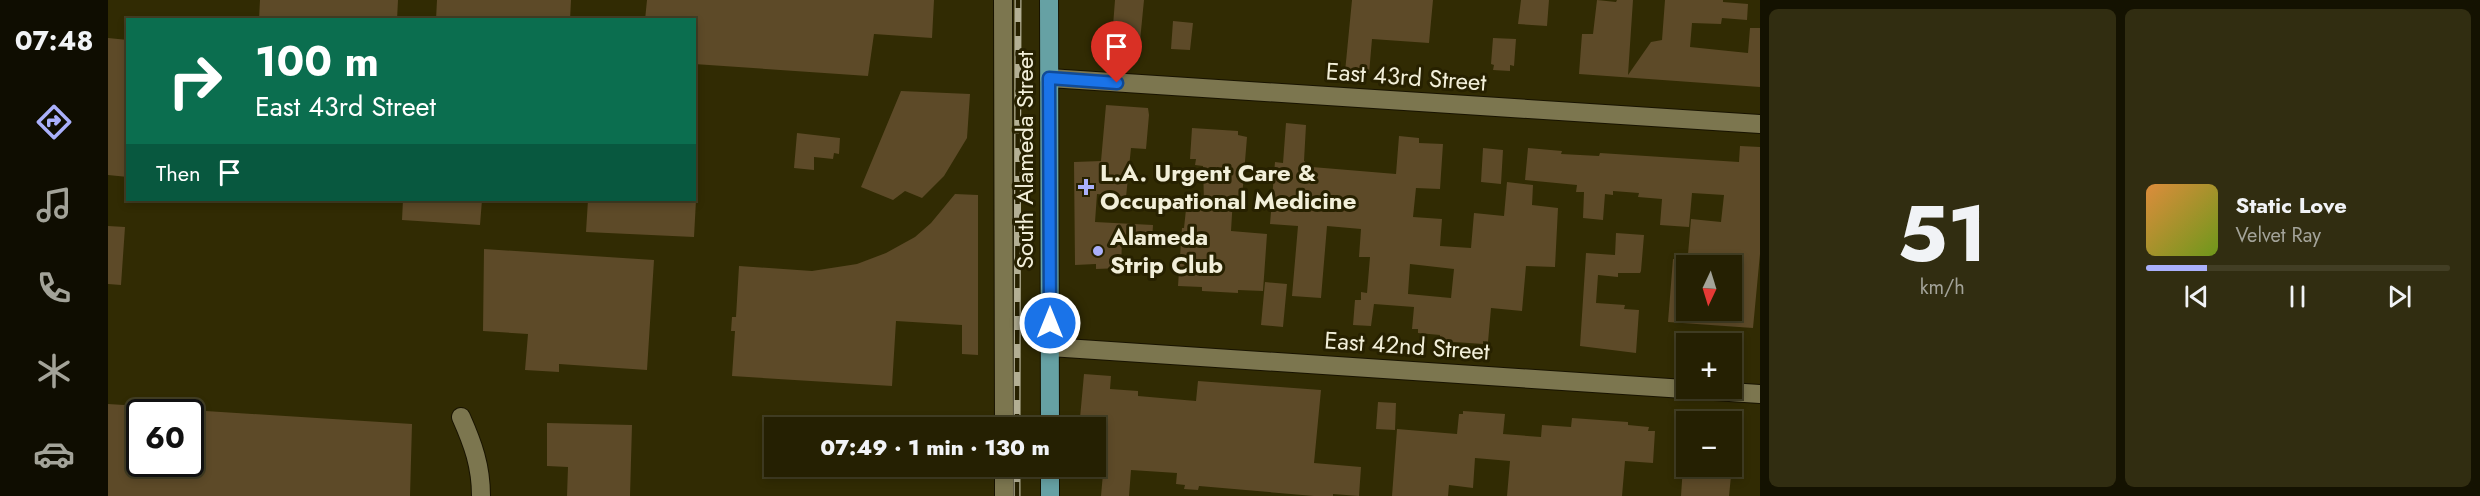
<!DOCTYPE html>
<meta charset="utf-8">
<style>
:root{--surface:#252002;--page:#312d11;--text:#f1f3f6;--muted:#a3a399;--line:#423e24;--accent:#aab0fb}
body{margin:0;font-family:Jost,sans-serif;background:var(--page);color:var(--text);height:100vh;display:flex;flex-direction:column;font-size:22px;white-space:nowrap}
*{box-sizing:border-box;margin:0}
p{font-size:20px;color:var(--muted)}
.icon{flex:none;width:33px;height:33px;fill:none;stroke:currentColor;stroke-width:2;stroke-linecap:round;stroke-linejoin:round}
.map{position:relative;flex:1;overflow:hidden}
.drawer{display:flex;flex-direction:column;gap:9px;padding:9px;background:#141201;width:720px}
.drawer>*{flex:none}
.hud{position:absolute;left:18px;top:18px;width:570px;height:183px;border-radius:0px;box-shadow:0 3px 9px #0003,0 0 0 2px var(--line);background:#0b6e4f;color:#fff;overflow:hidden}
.needle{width:39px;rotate:184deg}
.controls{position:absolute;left:1568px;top:255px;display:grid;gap:12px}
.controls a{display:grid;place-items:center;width:66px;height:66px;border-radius:0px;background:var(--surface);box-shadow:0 3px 9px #0003,0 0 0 2px var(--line);font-size:30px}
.speed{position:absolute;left:18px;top:399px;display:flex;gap:12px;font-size:30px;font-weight:700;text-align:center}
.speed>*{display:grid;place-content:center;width:78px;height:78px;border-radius:50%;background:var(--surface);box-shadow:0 3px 9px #0003,0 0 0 2px var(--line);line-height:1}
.speed .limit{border:3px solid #111;border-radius:9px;background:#fff;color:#111}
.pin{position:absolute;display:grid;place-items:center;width:51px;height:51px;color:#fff;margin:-62px -26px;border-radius:50% 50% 50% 0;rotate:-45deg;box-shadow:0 0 6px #0007}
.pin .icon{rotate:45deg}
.me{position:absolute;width:66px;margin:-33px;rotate:0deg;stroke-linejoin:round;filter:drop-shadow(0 0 4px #0008)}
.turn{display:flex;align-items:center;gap:21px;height:126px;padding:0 30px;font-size:27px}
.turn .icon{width:78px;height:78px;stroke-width:2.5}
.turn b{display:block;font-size:42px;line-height:51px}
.then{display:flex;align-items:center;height:57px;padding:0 30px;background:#0003;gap:12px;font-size:22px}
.drawer .widget{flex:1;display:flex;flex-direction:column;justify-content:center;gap:9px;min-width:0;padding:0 21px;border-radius:9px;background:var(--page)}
.drawer .dial{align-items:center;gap:0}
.dial b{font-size:78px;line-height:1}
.song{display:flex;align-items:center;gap:18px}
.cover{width:72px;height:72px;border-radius:9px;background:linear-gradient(135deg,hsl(30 70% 55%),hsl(80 70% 35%))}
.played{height:6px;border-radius:3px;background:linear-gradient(90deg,var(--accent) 20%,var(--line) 20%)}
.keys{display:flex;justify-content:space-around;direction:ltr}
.drawer .tiles{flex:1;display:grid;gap:9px;grid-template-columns:repeat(2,1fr)}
.trip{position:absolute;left:656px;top:417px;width:342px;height:60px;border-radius:0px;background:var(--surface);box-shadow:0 3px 9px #0003,0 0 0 2px var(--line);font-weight:800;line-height:60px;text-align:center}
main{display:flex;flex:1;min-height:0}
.tabs{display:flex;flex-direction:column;width:108px;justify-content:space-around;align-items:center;background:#0f0d01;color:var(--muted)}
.tabs .icon{width:42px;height:42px}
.tabs .current{color:var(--accent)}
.tabs b{font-size:27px;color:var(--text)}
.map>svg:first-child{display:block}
</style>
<main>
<nav class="tabs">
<b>07:48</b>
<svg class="icon current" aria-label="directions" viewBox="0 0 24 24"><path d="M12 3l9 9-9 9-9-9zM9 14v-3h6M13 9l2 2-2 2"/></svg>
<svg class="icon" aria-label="music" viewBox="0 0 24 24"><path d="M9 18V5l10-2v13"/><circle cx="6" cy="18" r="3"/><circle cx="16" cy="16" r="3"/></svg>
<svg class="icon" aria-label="phone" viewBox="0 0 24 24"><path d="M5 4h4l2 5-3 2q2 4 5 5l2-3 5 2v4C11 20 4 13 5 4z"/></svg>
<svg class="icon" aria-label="climate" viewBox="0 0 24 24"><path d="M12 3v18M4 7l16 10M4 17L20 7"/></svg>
<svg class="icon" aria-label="car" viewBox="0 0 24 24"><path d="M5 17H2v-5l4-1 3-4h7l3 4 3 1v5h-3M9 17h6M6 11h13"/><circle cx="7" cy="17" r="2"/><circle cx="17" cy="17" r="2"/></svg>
</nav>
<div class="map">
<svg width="1652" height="496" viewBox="0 0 1652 496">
<rect width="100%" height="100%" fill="#312b03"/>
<path fill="#5d4a28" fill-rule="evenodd" d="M152 0H290L289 20H151Z
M329 0H463L462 20H328Z
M539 0H826L824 38 766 34 760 76 586 64V20H537Z
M1007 0H1036L1032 41 1004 39Z
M1244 0H1325L1321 43 1264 39 1261 74 1237 72Z
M1413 0H1441L1439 26 1410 24Z
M1489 0 1508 2 1509 0H1525L1520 75 1543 42 1554 40 1557 0H1615V2L1640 4 1639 20 1614 18 1613 24 1584 23 1582 47 1640 53 1642 28H1652V87L1471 74 1474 34H1485Z
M1065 21 1085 23 1082 50 1063 49Z
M0 38 20 40V177L0 175Z
M1385 38 1408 39 1406 66 1402 65V71L1385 70 1386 65 1383 64Z
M793 91 862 94 859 138 836 176 814 198 797 191 785 200 753 187Z
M998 105 1040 108 1041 115 1038 149 1023 148 1018 197 989 194 987 222 1045 225 1044 242 1014 241 1013 268 988 269V264L967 265 966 162 993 161Z
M1178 123 1198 125 1196 161 1204 167 1288 174 1291 136 1311 138V143L1335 144 1332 189 1308 188 1305 217 1334 219 1332 246 1363 248 1366 213 1396 216 1399 182 1425 185 1424 205 1450 208 1447 267 1418 266 1414 311 1383 308 1380 342 1375 341V344L1332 341V335L1310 333V329H1304L1306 307 1266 304 1263 326 1245 325 1247 300H1253V292L1259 293 1262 257H1251L1253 229 1219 226 1213 298 1184 296 1190 226 1162 224 1167 162 1175 163ZM1302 264 1346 269 1343 298 1300 294Z
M1084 128 1130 131V135L1139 137 1134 198H1125L1123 231 1159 234 1155 291 1130 290V293L1094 291V287L1070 286 1074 228H1076L1079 200 1096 202 1095 166 1087 165 1088 159H1082Z
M689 133 732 138 731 154 726 153 725 159 706 157V170L686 168Z
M1632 146 1652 147V254L1645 328 1560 322 1565 259 1578 260V310H1623V266H1579L1583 219 1613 222 1616 195 1584 193 1581 227 1552 225 1554 199 1530 197 1531 193 1505 191V195L1497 194 1495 220 1475 218 1476 192H1468L1469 185 1417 180 1420 148 1454 151 1453 154 1491 156 1492 153 1631 162Z
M1375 148 1395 150 1393 184 1373 182Z
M847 194 870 195V355L854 354V325L788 321 784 386 624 376 627 331H623L624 317H628L631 266 704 271 749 264 778 253 807 237 823 223Z
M295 200H374L372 225 294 220Z
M480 200H588L586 237 478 232Z
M0 226 17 227 13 285 0 284Z
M1508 233 1536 235 1533 271 1532 273H1510V277L1490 275 1488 303 1517 305 1516 309 1531 310 1528 353 1472 346 1478 253 1507 255Z
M376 249 546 260 539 370 451 364V372L417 370 420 334 375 331Z
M1157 282 1179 284 1175 327 1153 325Z
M976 374 1003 376 1002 389 1030 391V396L1088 401 1090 381 1213 390 1206 463 1253 467 1251 496 1225 494V496H1206L1091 486 1090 490 1076 489 1077 485 1068 484 1069 473 1023 470 1021 496H993L996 462 987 461V419L972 418Z
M1270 402 1288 403 1287 430 1268 429Z
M0 404 32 406V464H82V410L304 424 302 496H0Z
M1355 411 1397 414 1395 434 1433 437 1434 425 1463 427 1464 418 1520 422V425L1541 427 1540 431H1547L1545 463 1517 461 1514 496H1399L1402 461 1367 458 1365 488 1341 485 1340 496H1284L1289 429 1349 434 1351 414H1355Z
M439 423 524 425 522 496H459L460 467 439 466Z
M1575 466H1624L1621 496H1573Z"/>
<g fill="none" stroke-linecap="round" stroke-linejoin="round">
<defs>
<path id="minor" d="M895 0 896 428
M941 78 1652 124
M942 347 1652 394
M353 417C365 444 373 466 373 496
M896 496V466"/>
<path id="major" d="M941 0 942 428
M942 466V496"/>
</defs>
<use href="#minor" stroke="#181300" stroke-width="20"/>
<use href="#major" stroke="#181300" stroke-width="20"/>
<use href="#minor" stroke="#7c764f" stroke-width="18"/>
<use href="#major" stroke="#66a1a4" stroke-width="18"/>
<defs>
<path id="rail" d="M909 428 910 0
M909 496V466"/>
</defs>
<use href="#rail" stroke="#b3af94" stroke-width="7"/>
<use href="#rail" stroke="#272100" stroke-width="4.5" stroke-dasharray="14" stroke-linecap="butt"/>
</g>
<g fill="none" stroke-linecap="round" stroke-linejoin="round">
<defs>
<path id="route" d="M942 323 941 78 1009 83"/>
</defs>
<use href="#route" stroke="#114b97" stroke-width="15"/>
<use href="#route" stroke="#1a73e8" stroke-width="10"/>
</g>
<g fill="#aab0fb" stroke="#272100" stroke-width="2">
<path d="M975 178h6v6h6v6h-6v6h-6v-6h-6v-6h6z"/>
<circle cx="990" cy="251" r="6"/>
</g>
<g text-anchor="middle" stroke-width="6" stroke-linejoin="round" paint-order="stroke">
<g font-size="24" fill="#f2efd9" stroke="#272100">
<text transform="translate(1298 77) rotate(4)" y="8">East 43rd Street</text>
<text transform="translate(917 160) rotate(-90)" y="8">South Alameda Street</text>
<text transform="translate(1299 346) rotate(4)" y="8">East 42nd Street</text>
</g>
<g font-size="24" font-weight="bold" fill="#f2efd9" stroke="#272100" text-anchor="start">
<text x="992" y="181">L.A. Urgent Care &amp;<tspan x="992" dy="28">Occupational Medicine</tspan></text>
<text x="1002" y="245">Alameda<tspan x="1002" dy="28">Strip Club</tspan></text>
</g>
</g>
</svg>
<div class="controls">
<a><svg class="needle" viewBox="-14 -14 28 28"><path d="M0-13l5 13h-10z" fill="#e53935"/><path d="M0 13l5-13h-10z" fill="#a3a399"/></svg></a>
<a>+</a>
<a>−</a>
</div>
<div class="speed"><div class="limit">60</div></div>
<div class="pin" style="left:1009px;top:83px;background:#d93025"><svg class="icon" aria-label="arrive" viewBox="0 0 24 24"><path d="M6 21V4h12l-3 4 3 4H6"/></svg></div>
<svg class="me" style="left:942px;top:323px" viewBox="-20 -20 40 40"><circle r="17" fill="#1a73e8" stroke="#fff" stroke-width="3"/><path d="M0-11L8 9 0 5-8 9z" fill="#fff"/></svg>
<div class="trip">07:49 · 1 min · 130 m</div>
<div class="hud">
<div class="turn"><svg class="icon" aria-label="right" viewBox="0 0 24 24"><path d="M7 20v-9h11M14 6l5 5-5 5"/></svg><div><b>100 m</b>East 43rd Street</div></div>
<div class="then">Then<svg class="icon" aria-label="arrive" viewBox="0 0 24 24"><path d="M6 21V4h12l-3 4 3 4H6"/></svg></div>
</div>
</div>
<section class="drawer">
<div class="tiles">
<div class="widget dial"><b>51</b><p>km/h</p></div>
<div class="widget">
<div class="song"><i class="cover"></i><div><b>Static Love</b><p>Velvet Ray</p></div></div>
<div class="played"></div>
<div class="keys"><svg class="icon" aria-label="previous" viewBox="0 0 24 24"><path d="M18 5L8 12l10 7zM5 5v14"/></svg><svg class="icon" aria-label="pause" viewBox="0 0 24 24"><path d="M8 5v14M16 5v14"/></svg><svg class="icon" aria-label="next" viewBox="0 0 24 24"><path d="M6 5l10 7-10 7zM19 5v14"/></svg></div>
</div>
</div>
</section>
</main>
